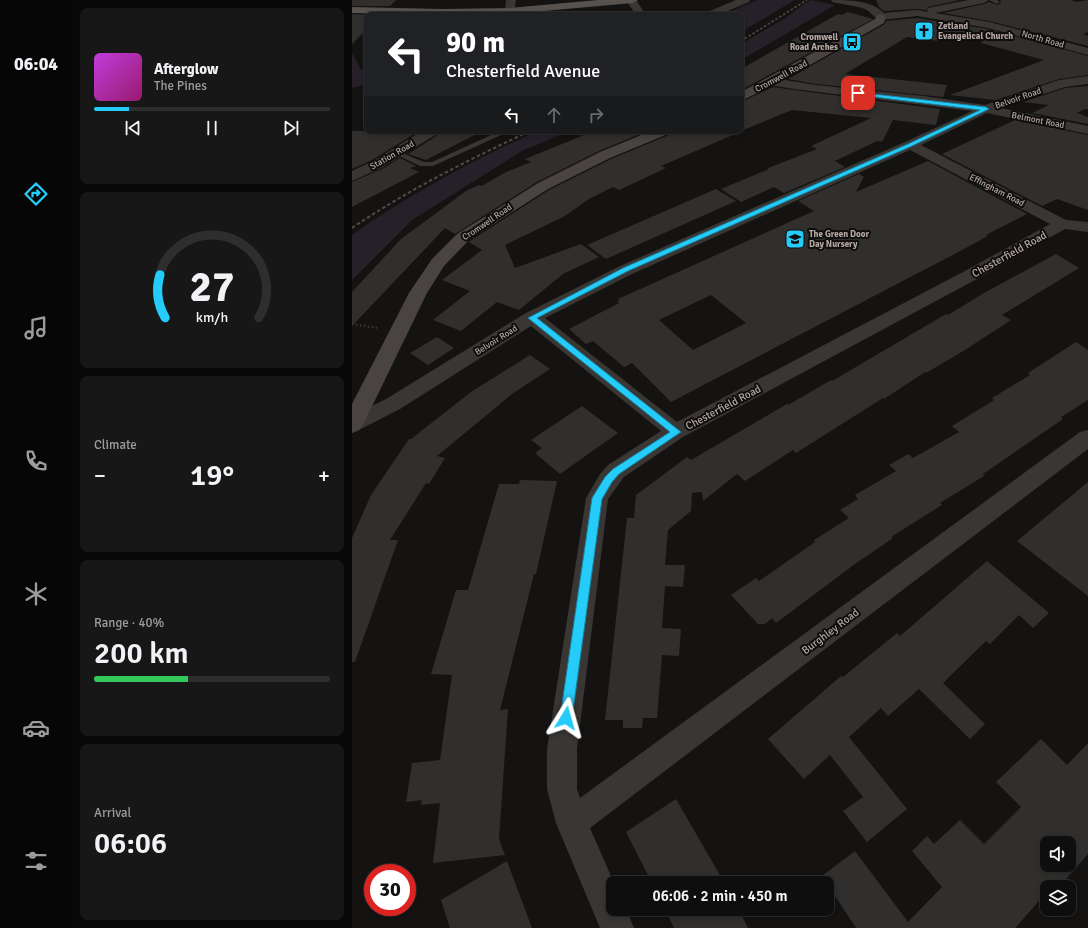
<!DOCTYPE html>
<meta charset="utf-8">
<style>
:root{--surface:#0f0e0e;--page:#181717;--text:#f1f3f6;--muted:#9b9c9e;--line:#2f2e2e;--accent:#25cbf9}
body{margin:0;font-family:Signika,sans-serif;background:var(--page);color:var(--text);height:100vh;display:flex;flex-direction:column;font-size:15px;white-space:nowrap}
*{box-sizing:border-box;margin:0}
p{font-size:13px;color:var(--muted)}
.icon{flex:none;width:22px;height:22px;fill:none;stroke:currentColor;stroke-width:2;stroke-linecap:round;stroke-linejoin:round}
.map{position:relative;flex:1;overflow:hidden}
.sheet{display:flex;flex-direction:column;gap:8px;padding:8px;background:#080808;width:280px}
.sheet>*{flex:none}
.guide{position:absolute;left:12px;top:12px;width:380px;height:122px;border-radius:8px;box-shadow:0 2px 6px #0003,0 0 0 1px var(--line);background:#202124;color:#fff;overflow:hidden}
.controls{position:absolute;left:688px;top:836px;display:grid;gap:8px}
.controls a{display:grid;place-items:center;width:36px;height:36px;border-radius:8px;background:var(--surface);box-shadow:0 2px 6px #0003,0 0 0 1px var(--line);font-size:20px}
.speed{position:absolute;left:12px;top:864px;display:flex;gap:8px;font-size:20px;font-weight:700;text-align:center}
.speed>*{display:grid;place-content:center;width:52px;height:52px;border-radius:50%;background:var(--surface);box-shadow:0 2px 6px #0003,0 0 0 1px var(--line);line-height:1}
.speed .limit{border:6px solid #d22;background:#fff;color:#111}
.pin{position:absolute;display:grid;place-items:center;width:34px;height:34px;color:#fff;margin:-17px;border-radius:8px;box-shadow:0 2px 6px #0006}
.me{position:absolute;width:44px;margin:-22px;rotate:8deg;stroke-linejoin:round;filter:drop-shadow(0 0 3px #0008)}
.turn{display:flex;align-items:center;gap:14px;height:84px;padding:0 16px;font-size:18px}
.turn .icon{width:52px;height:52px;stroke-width:2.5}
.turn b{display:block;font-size:28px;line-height:34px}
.lanes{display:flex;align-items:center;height:38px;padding:0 16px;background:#0003;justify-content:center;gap:20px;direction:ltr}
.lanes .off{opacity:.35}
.big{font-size:30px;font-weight:600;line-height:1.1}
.sheet .card{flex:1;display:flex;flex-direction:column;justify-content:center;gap:6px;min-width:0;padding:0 14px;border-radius:8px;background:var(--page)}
.sheet .dial{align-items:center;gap:0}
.dial svg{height:104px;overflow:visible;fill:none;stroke:var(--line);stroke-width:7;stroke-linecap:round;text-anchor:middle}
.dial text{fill:var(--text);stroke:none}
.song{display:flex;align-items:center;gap:12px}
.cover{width:48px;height:48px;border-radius:6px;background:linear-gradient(135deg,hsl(290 70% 55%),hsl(320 70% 35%))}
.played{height:4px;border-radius:2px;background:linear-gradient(90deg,var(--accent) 15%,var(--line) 15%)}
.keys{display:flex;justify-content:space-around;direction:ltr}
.heat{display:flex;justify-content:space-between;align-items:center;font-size:22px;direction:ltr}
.charge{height:6px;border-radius:3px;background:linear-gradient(90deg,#34c759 40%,var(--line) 0)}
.trip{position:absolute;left:254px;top:876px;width:228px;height:40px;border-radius:8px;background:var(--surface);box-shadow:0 2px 6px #0003,0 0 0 1px var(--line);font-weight:600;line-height:40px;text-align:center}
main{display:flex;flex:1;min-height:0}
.tabs{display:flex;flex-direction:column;width:72px;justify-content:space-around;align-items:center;background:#060606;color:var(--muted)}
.tabs .icon{width:28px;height:28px}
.tabs .active{color:var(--accent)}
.tabs b{font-size:18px;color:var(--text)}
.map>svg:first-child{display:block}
</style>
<main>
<nav class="tabs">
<b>06:04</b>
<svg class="icon active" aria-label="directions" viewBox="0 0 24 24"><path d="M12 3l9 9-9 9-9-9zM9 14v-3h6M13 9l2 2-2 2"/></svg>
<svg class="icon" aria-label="music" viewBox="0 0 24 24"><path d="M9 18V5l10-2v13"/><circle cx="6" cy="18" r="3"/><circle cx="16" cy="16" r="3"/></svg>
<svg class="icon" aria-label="phone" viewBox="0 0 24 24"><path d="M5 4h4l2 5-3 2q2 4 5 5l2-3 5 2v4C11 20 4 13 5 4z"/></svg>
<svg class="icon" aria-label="climate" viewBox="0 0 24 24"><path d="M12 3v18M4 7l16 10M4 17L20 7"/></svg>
<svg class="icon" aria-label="car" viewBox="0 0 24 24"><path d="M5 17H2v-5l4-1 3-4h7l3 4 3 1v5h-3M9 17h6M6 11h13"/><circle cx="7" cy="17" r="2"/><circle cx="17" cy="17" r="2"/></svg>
<svg class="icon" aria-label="filters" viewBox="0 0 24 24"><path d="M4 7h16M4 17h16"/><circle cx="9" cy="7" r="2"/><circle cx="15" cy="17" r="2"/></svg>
</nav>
<section class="sheet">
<div class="card">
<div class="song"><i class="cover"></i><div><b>Afterglow</b><p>The Pines</p></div></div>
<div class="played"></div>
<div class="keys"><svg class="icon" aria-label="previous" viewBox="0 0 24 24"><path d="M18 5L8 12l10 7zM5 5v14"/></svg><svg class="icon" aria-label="pause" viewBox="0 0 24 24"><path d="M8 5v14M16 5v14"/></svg><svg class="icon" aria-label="next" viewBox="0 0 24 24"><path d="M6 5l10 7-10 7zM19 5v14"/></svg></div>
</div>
<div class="card dial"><svg viewBox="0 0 100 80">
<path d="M14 69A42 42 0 1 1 86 69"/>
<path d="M14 69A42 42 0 0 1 10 36" stroke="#25cbf9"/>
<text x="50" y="56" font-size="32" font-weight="700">27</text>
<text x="50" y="72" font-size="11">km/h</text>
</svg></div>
<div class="card"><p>Climate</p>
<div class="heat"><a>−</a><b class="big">19°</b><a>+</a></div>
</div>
<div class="card"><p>Range · 40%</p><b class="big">200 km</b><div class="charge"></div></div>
<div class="card"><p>Arrival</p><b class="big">06:06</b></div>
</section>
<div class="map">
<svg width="736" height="928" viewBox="0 0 736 928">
<rect width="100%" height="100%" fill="#141312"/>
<path fill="#262029" d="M405 0H443L389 32V15H371Z
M458 0 483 5 389 60V44L432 19Z
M0 53 9 70 15 69V84L0 88Z
M186 131H217L170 151 60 220 0 280V235C58 194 121 160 186 131Z"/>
<path fill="#302f2d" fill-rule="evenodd" d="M0 0H44L38 6H0Z
M524 0H608L576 7 574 10 565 9 532 11 527 7Z
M648 0H718L725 2 736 0V32L731 34 736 36V46L637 21 591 13 632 4 637 2 646 5 649 2Z
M496 12 521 19 389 90V69L486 14 490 15Z
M0 14 20 15H15V29L0 44Z
M565 18 636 29 736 56V75L707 79 644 100 598 95 692 60 629 43 630 41 597 36 587 41 555 37 493 74 595 85 591 97 464 84 436 79 533 24 534 21Z
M736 86V109H733L725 113 736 117V124L680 113 697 105 671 102 713 88Z
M421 87 442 90 588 109 584 125 541 120 530 142 525 141 483 161 493 167 432 193 422 187 389 202 369 189 417 169 416 168 465 149 459 146 519 118 440 110 389 131V102Z
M663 120 736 135V210L705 199 690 206 590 154Z
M0 131H67L20 160 0 169Z
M88 131H130L74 160 56 154 86 135Z
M242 131H295L247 151 185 182 103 234 93 228 0 326V292L49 239 114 191 127 185 130 186 154 172 179 162 173 159Z
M319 131H390L309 166 314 168 267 190 261 187 237 199 213 216 153 245 163 268 229 244 247 257 211 274 167 310 145 302 109 331 81 320 118 291 90 280 130 250 117 242 118 241 197 190 259 159 317 135Z
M48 158 64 166 58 168 67 172 0 207V182L32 168Z
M576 161 675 214 634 235 636 236 612 249 319 402 280 363 272 367 241 341 234 344 217 329 267 303 265 301 268 300 266 299 462 211 446 201 507 174 512 177 504 192ZM359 295 394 323 341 350 307 320Z
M364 189 384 201 254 259 235 245Z
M704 254 727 268 650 315 659 320 613 350 574 373 573 372 532 399 531 398 444 453 441 450 393 481 385 474 351 501 350 492 340 493 339 511 316 530 313 565H333L331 587 313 586 310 628 329 629 327 656 310 655 305 718H291L290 728H271V720H253L275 518H282L284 495 335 457 339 460 435 404 436 405 479 380 480 381 594 314 596 315 632 293Z
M85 337 102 348 76 365 58 353Z
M724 342 736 350V400L709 417 711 419 631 474 632 476 588 503 590 505 539 537 541 538 503 564 424 623 420 618 413 624H406L379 595 404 578 407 581 463 542 462 540 497 518 488 510 506 499 503 495 544 471 537 465 556 454 561 458 607 432 600 426 642 400 640 398 678 375 676 373Z
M178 355 198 369 160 394 85 456 93 458 77 484 74 483 38 540H46L3 662H0V538L19 495 57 439H59L119 392Z
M230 406 266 433 208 474 183 453 190 448 179 440Z
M168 480 205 481 184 574H182L148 710 156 709 147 839 153 855 81 863 88 803 69 805 70 800 54 802 60 763 88 760 100 675 79 674 104 590H116L147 484H167Z
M736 482V596L665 541Z
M635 561 697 613 681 628 667 615 638 644 634 641 591 683 633 724 618 739 567 689 536 716 529 708 497 737 555 809 515 842 491 811 511 797 478 755 452 779 416 739 489 676 491 677 545 633 548 636Z
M689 739 715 765 736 743V854L707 887H695V892L663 928H504L470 876 503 851 556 922 590 887 560 851 575 836 582 844 608 820 632 844 669 807 644 782ZM695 843H717V865H695Z
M324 799 369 877 361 883H300L274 832Z
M155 861 180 928H98L89 900Z
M313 909H386L396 928H322Z"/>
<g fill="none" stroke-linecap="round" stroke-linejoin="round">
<path stroke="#403b39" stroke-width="2" stroke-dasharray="1.5 2.5" stroke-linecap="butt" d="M0 324 26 328"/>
<path fill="#393633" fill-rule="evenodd" d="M637 0H645L648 2 645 4Z
M148 131H158L81 166H68L41 153 45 151 72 162H80Z"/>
<path fill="#393633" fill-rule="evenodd" d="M154 0H164L162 13 158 14 153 11Z
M274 0H284L294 15H284Z
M384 0H398L397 2 366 15H352L353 13Z
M479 0C497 0 519 0 532 13L565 10 576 12 575 10 576 8 616 0H637L632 3 583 13 637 22 736 48V55L636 28 565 16 529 20C523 19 519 12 513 9 503 5 491 5 480 2Z
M736 76V84L713 87 649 108 736 126V134L635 113 569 145 714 220 736 222V232L713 229 623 280 331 437 272 477 256 499 225 749V789L228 798 728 432 736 430V449L238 828 262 883H261V909H274L282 928H248L204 823 195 789V749L234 498 248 474 256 465 309 431 179 326 48 409 7 430 0 433V416L34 399 174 313 268 266 553 142 620 111 442 89 417 85 415 82 417 79 421 78 464 85 572 96 633 105 707 80ZM558 150 698 224 611 272 325 422 193 318 280 274Z
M70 131H87L85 134 31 167 0 181V171L21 161Z"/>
<path fill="#494441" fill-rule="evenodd" d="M529 14 534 17 532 23 428 82 389 101V92L523 19 525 15Z
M299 131H318L316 134 258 158 196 189 117 240 92 266 75 293 11 425 7 430 0 433V404L57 293 80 259 105 234 186 183 248 152Z"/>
<path fill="#58524f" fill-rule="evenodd" d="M246 0H286L281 3 158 14 82 15 0 13V7L91 9 158 8Z"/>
<path stroke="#504b48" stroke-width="1.5" stroke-dasharray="2.5 2" stroke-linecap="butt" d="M389 41 455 0"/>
<path stroke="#504b48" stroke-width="2" stroke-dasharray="3.5 2.5" stroke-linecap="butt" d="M0 228C56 190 116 160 178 131"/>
</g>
<path fill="#25cbf9" stroke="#1884a2" d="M504 92 634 107 637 109 560 146 276 271 185 318 329 432 267 474 260 482 250 499 220 718 218 722 214 723 210 722 208 718 240 498 253 477 261 469 318 432 176 318 271 268 556 144 628 110 506 95H504Z"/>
<defs>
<symbol id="church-square" viewBox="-11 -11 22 22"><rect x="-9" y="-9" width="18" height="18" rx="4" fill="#25cbf9" stroke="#0f0e0d"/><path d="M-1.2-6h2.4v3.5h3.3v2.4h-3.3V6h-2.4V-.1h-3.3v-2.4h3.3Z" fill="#111"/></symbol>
<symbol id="bus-square" viewBox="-11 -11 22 22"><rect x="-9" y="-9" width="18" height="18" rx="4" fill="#25cbf9" stroke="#0f0e0d"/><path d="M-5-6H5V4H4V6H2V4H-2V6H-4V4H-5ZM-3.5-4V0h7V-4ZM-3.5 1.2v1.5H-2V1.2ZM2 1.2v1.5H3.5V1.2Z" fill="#111"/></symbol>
<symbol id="school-square" viewBox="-11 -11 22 22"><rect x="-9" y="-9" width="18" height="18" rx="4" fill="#25cbf9" stroke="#0f0e0d"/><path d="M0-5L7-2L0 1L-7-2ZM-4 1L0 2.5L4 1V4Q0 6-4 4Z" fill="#111"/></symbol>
</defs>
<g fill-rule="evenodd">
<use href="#church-square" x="561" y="20" width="22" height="22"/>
<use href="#bus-square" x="489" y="31" width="22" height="22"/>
<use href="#school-square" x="432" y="228" width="22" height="22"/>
</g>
<g text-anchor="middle" stroke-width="4" stroke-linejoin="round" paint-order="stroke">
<g font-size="9" font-weight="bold" fill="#b5a8a3" stroke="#0f0e0d" text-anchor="start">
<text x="586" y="29">Zetland<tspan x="586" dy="10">Evangelical Church</tspan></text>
<text x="486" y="40" text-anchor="end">Cromwell<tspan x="486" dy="10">Road Arches</tspan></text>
<text x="457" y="237">The Green Door<tspan x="457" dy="10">Day Nursery</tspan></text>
</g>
<g font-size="9" fill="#b5a8a3" stroke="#0f0e0d">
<text transform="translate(691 39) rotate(16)" y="3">North Road</text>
<text transform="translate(429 76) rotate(-28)" y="3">Cromwell Road</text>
<text transform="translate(666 98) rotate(-19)" y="3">Belvoir Road</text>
<text transform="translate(686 120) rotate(11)" y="3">Belmont Road</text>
<text transform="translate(40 155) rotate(-30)" y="3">Station Road</text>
<text transform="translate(645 190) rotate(27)" y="3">Effingham Road</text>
<text transform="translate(135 222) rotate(-34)" y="3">Cromwell Road</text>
<text transform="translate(144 340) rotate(-32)" y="3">Belvoir Road</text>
</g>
<g font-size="11" fill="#b5a8a3" stroke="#0f0e0d">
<text transform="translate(657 254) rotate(-29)" y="4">Chesterfield Road</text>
<text transform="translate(371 407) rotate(-28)" y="4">Chesterfield Road</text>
<text transform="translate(478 631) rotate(-37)" y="4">Burghley Road</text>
</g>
</g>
</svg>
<div class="controls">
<a><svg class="icon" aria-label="sound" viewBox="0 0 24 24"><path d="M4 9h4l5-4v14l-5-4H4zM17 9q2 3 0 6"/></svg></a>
<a><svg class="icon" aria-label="layers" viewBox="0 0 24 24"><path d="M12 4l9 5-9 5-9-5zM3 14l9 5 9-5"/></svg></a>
</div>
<div class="speed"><div class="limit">30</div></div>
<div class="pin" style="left:506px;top:93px;background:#d93025"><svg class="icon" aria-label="arrive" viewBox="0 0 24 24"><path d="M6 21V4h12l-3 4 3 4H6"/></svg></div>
<svg class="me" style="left:214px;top:718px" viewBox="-20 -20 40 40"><path d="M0-17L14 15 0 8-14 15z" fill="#25cbf9" stroke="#fff" stroke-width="4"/></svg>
<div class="trip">06:06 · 2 min · 450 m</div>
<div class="guide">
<div class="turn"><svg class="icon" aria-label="left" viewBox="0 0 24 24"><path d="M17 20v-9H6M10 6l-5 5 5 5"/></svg><div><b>90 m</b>Chesterfield Avenue</div></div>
<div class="lanes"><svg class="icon" aria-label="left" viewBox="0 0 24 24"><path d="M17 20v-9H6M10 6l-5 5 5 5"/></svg><svg class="icon off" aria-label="ahead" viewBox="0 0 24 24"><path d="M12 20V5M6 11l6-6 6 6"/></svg><svg class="icon off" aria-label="right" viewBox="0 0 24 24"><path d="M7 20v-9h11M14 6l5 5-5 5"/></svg></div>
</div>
</div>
</main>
